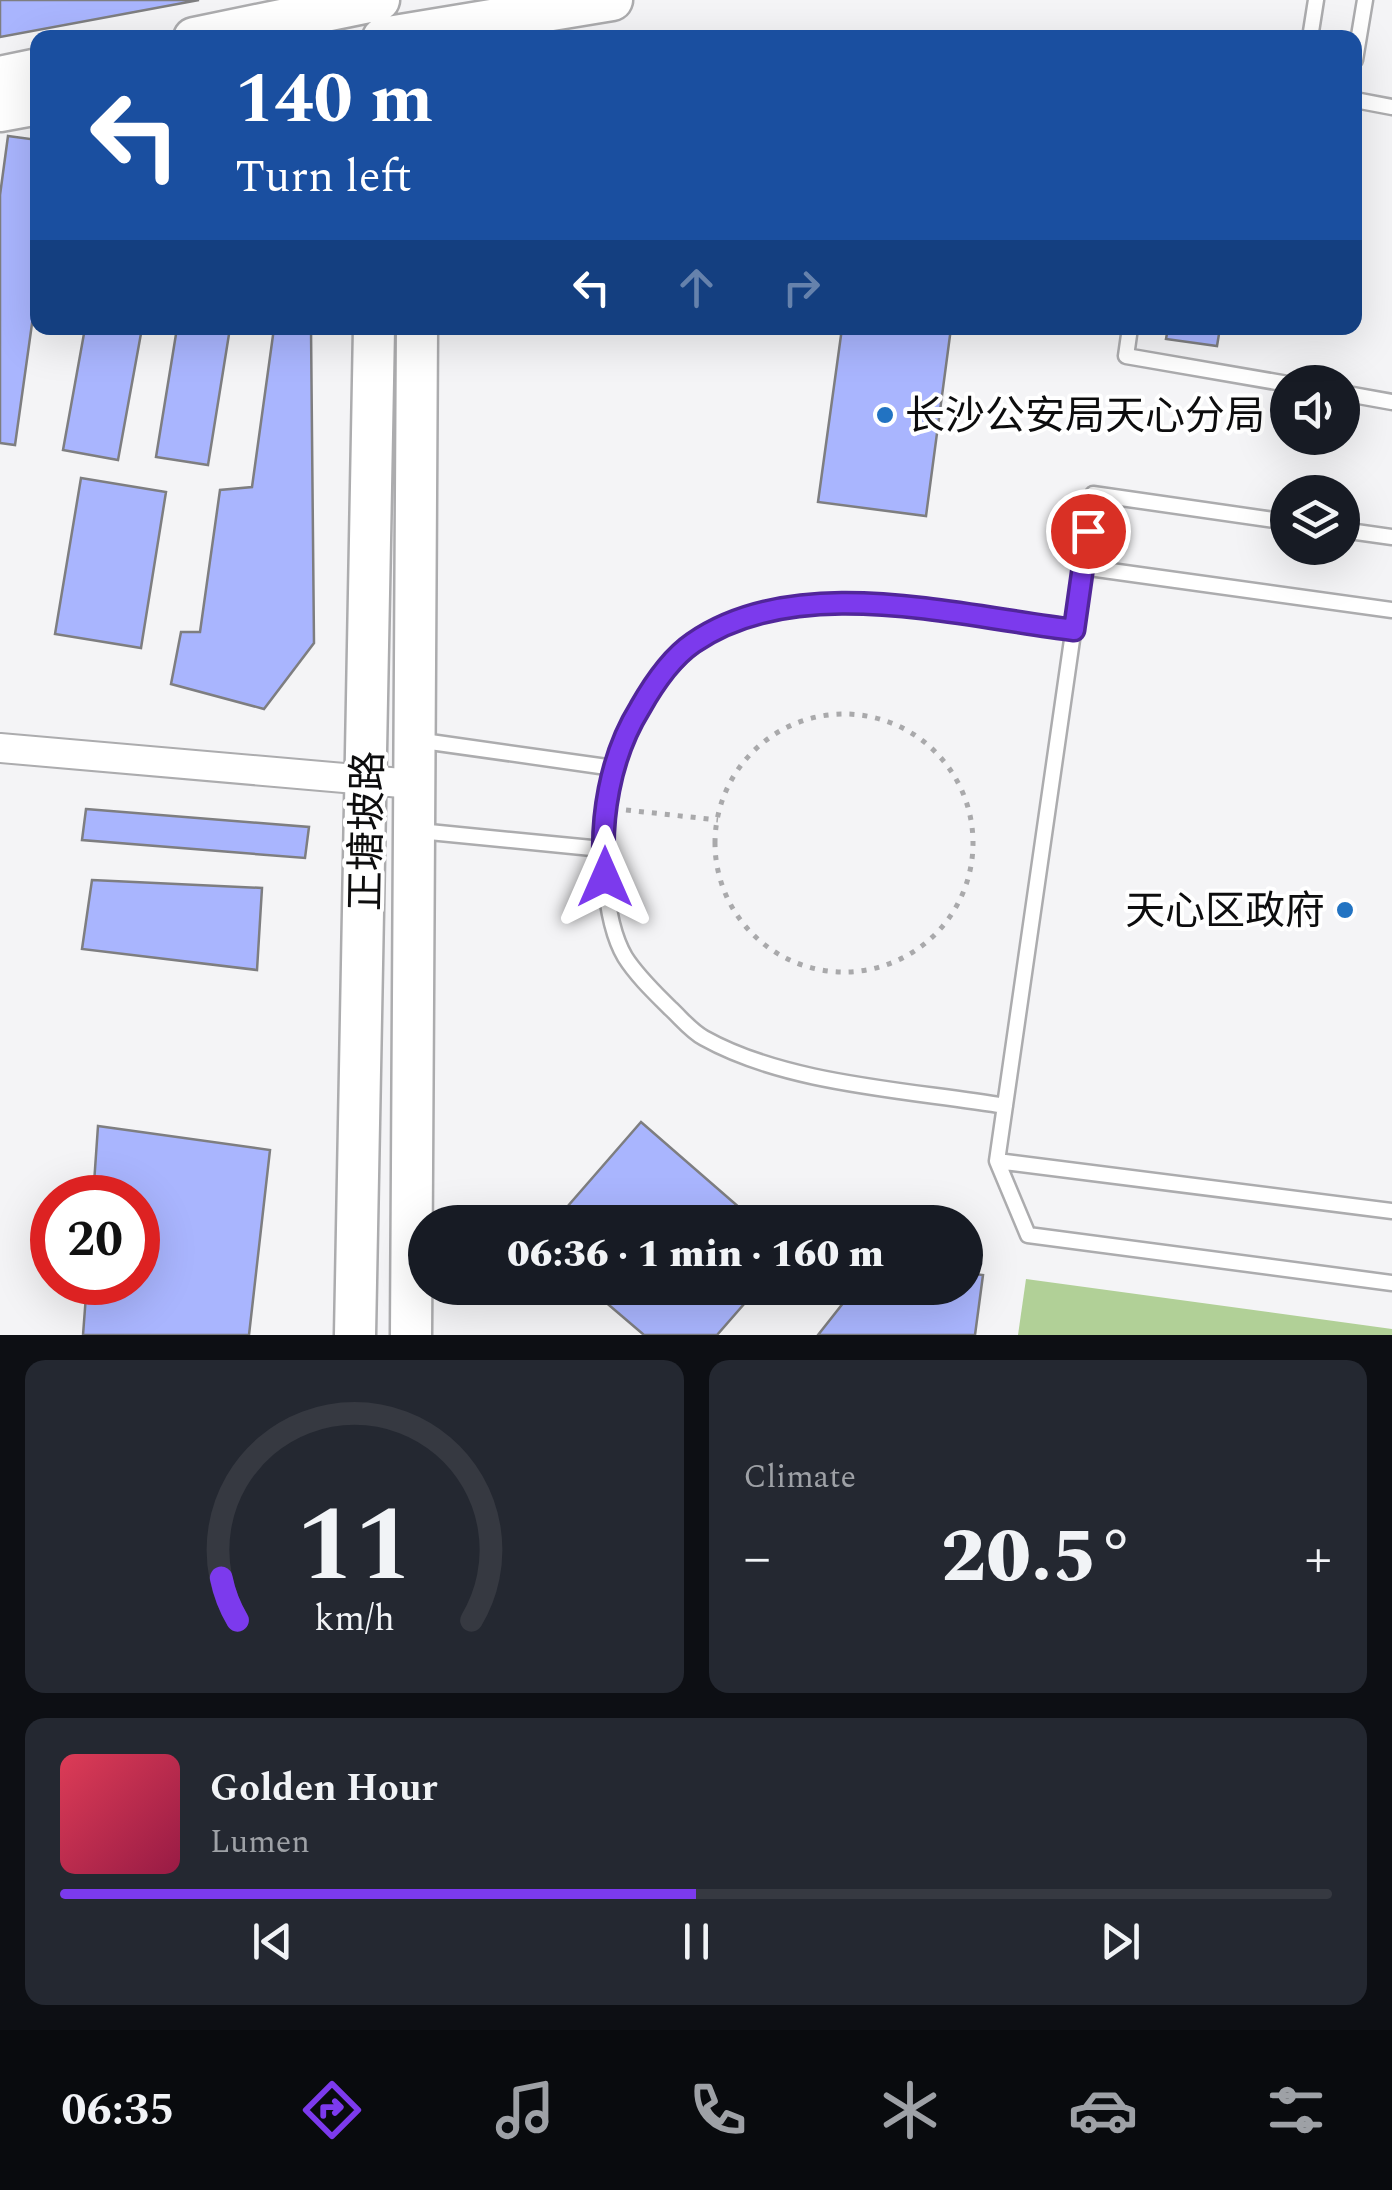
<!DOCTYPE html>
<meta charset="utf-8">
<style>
:root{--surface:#171b24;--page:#242831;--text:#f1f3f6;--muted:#9ea1a6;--line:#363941;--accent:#7c3aed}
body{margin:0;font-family:Spectral,"Noto Sans SC",serif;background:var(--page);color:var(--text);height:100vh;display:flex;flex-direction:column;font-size:38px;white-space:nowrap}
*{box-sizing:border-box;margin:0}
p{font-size:32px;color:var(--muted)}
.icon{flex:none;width:55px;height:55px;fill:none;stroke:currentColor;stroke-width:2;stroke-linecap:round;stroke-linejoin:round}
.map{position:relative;height:1335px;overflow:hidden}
.panel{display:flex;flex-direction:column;gap:25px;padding:25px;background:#0d0f14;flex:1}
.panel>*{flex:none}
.top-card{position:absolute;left:30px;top:30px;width:1332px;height:305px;border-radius:20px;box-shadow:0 10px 40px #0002;background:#1a4fa0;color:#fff;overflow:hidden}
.controls{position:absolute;left:1270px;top:365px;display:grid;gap:20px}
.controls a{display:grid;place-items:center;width:90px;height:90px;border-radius:50%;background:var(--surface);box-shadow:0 10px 40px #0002;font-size:50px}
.speed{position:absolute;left:30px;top:1175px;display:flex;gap:20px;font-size:50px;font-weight:700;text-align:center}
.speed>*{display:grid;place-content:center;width:130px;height:130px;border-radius:50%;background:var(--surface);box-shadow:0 10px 40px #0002;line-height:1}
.speed .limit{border:15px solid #d22;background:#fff;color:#111}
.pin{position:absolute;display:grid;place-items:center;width:85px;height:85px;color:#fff;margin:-42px;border:5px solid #fff;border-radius:50%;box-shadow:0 2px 10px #0007}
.me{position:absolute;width:110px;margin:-55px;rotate:0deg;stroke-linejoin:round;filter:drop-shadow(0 0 8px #0008)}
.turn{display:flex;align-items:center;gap:35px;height:210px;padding:0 40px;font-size:45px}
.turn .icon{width:130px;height:130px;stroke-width:2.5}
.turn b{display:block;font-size:70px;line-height:85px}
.lanes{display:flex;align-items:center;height:95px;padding:0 40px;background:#0003;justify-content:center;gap:50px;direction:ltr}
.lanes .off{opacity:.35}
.big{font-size:75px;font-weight:800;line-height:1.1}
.panel .widget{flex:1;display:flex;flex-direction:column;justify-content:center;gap:15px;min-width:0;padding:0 35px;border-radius:20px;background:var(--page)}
.panel .dial{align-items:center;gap:0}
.dial svg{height:260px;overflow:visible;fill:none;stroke:var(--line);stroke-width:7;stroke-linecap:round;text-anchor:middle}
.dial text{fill:var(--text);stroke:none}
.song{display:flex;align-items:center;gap:30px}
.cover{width:120px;height:120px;border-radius:15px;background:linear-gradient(135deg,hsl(350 70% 55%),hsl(340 70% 35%))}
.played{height:10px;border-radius:5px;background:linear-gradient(90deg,var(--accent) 50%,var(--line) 50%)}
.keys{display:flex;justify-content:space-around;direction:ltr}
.heat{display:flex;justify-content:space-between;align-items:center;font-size:55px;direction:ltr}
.panel .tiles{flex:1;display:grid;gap:25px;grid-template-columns:1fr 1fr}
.widget:last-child{grid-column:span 2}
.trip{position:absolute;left:408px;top:1205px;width:575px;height:100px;border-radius:50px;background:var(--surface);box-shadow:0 10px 40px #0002;font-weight:800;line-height:100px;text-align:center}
.menu{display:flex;height:160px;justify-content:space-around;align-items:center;background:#090b0e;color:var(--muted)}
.menu .icon{width:70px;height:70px}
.menu .active{color:var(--accent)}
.menu b{font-size:45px;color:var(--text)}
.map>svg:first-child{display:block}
</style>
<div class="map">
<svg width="1392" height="1335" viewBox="0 0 1392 1335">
<rect width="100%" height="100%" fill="#f4f4f6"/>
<path fill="#b1d097" d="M1026 1279 1392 1329V1335H1018Z"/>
<path fill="#a9b5fe" stroke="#7e7e80" stroke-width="2.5" d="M0 0H199L0 37Z
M8 136 38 140V281L15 445 0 443V195Z
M85 328H142L118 460 63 450Z
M177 328H230L208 465 156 457Z
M274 328H311L314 643 264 709 171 684 181 632H200L220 490 252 487Z
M842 328H951L926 516 818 502Z
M1168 328H1220L1217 346 1166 339Z
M81 478 166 492 141 648 55 634Z
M86 809 309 827 305 858 82 840Z
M92 880 262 888 257 970 82 949Z
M641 1122 756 1222H554Z
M98 1126 270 1150 249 1335H83L87 1282H138V1198H93Z
M965 1273 983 1275 975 1335H818L855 1288H965Z
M589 1288H758L717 1335H644Z"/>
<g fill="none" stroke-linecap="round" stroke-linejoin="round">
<defs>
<path id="lane" d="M1310 38 1316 0
M1355 60 1365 0
M1355 100 1392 107
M1130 328 1126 356 1288 384
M1342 393 1392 402
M1288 522 1093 494 997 1161 1028 1235 1392 1283
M1342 530 1392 537
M1082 567 1392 610
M416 740 614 768
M419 831 602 849
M1005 1106C910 1090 788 1085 704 1038 691 1031 681 1018 670 1008 655 993 637 976 625 957 612 935 607 903 605 877 594 768 644 653 751 614 834 584 985 619 1074 630
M997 1161 1392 1211"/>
<path id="street" d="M0 748 413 784"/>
<path id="secondary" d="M194 38 379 0
M383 38 612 0
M0 77 38 69
M0 111 38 104
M355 1335 374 328
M411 1335 417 328"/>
</defs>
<use href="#lane" stroke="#acacae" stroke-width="19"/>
<use href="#street" stroke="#acacae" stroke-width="32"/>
<use href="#secondary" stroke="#acacae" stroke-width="45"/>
<path stroke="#a9a9ab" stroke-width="5" stroke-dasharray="5 8" stroke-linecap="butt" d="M715 843a129 129 0 1 1 258 0a129 129 0 1 1-258 0Z
M626 810 718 820"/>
<use href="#lane" stroke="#fff" stroke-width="14"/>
<use href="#street" stroke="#fff" stroke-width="28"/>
<use href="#secondary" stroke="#fff" stroke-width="40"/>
</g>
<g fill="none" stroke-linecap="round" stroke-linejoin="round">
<defs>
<path id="route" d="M605 877C599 821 610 756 640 708 653 685 671 658 693 643 797 571 957 616 1074 630L1088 531"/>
</defs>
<use href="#route" stroke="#51269a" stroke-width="25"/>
<use href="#route" stroke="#7c3aed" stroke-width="18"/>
</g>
<g fill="#2273c2" stroke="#fff" stroke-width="4">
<circle cx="885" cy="415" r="10"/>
<circle cx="1345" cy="910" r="10"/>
</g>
<g text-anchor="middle" stroke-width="8" stroke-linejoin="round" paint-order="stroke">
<g font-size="40" fill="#0d0d0e" stroke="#fff" text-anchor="start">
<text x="905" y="429">长沙公安局天心分局</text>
<text x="1325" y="924" text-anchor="end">天心区政府</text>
</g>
<g font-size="40" fill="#0d0d0e" stroke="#fff">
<text transform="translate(366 831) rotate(-89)" y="14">正塘坡路</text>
</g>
</g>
</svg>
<div class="controls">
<a><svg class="icon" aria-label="sound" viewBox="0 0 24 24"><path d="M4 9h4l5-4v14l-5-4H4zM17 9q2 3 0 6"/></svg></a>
<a><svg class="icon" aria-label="layers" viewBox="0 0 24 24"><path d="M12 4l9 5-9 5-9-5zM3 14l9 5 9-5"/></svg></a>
</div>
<div class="speed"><div class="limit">20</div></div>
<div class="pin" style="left:1088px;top:531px;background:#d93025"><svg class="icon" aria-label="arrive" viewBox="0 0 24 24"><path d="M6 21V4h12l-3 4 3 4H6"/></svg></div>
<svg class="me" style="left:605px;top:877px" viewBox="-20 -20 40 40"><path d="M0-17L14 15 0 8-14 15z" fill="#7c3aed" stroke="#fff" stroke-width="4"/></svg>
<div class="trip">06:36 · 1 min · 160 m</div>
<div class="top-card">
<div class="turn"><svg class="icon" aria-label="left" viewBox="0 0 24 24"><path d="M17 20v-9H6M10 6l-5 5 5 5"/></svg><div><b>140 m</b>Turn left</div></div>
<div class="lanes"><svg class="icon" aria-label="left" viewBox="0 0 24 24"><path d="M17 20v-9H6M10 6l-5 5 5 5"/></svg><svg class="icon off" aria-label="ahead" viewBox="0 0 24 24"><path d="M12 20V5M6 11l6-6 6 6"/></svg><svg class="icon off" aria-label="right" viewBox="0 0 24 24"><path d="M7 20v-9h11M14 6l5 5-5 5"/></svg></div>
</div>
</div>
<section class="panel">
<div class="tiles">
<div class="widget dial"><svg viewBox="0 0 100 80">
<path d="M14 69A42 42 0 1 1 86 69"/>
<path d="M14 69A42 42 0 0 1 9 56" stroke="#7c3aed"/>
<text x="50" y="56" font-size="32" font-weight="700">11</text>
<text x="50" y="72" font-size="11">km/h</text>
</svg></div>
<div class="widget"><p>Climate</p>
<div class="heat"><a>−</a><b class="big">20.5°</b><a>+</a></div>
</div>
<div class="widget">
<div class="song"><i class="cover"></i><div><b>Golden Hour</b><p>Lumen</p></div></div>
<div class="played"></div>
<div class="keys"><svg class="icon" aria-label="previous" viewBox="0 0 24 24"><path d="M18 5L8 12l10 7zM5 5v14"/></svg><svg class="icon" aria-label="pause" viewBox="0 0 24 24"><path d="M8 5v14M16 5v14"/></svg><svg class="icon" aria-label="next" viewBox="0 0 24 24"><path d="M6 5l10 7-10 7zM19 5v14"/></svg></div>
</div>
</div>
</section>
<nav class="menu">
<b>06:35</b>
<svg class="icon active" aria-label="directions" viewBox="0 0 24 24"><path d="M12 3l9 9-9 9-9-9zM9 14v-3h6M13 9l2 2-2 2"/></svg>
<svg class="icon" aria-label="music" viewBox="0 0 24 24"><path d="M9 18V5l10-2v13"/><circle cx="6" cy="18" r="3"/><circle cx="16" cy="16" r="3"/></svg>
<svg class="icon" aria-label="phone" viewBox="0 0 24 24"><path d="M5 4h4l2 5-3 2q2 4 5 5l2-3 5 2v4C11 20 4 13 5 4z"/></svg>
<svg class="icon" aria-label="climate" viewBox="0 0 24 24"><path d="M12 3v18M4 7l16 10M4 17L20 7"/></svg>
<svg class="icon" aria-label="car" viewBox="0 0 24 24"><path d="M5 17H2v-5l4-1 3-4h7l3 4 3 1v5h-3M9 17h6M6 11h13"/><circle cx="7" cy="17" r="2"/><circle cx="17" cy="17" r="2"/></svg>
<svg class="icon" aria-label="filters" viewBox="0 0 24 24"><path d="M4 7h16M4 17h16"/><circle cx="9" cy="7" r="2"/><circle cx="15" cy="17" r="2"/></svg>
</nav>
